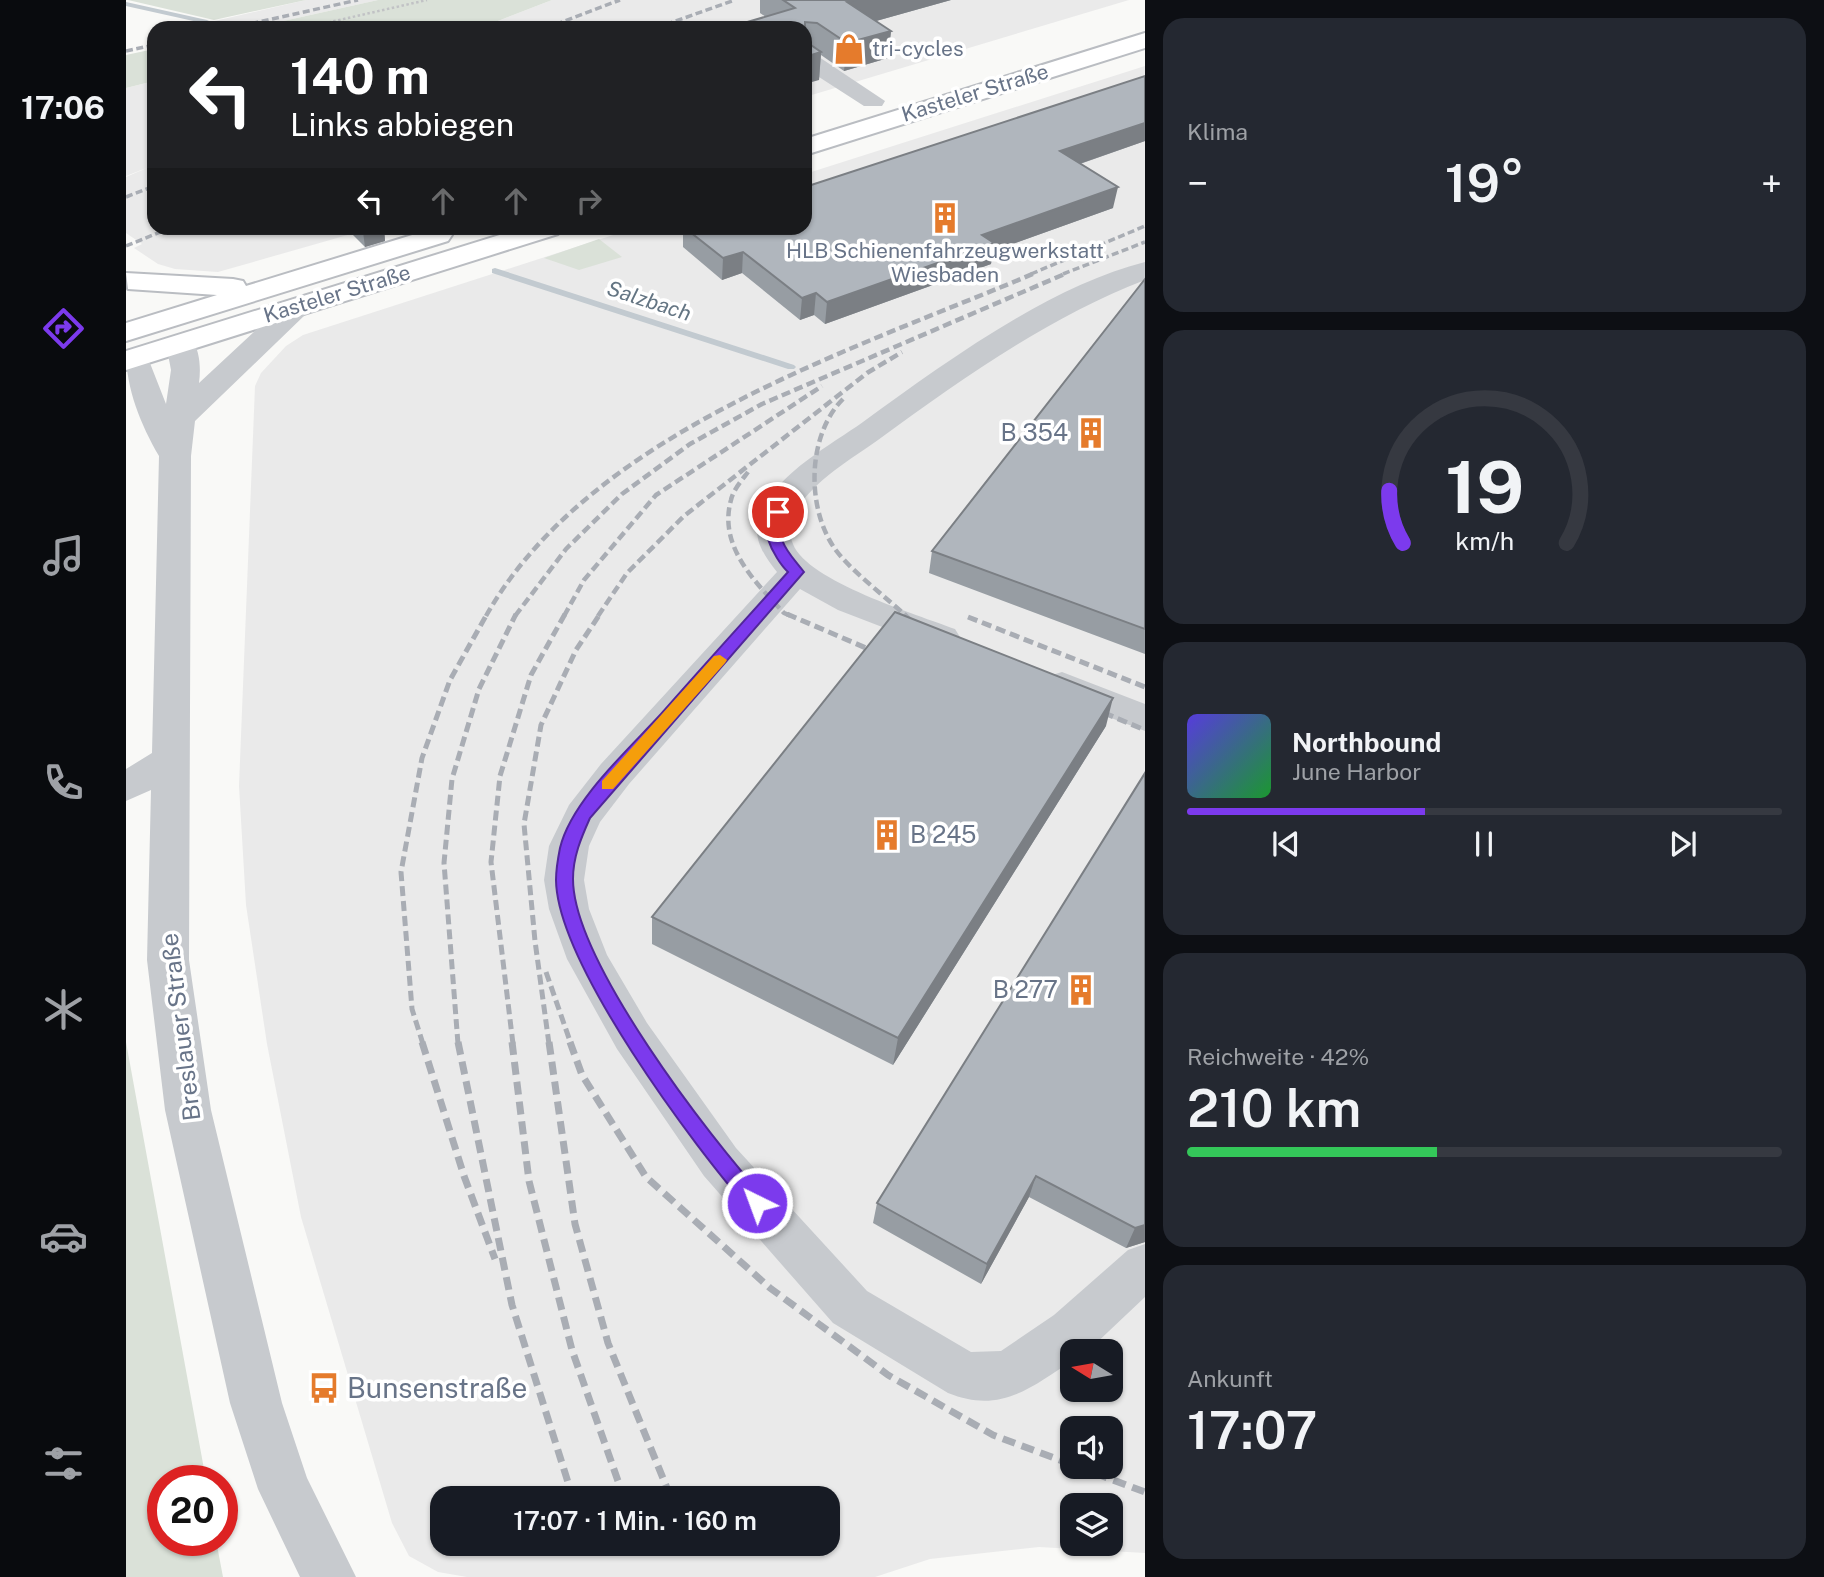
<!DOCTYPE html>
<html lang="de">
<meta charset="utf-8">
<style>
:root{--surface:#171b24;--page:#242831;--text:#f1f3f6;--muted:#9ea1a6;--line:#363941;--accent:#7c3aed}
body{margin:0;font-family:"Public Sans",sans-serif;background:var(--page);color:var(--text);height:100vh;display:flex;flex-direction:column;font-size:26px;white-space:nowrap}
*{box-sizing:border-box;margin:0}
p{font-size:23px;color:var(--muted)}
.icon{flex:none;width:38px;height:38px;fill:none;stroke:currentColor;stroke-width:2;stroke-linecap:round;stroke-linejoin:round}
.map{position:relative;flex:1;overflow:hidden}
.sheet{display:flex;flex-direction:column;gap:18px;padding:18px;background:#0d0f14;width:679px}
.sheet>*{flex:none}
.guide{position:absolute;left:21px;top:21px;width:665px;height:214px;border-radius:21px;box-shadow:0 2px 5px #0004;background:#202124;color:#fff;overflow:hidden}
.needle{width:46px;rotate:281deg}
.tools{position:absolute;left:934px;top:1339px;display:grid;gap:14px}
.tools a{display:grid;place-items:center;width:63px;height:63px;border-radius:14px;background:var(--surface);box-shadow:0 2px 5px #0004;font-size:35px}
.speed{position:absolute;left:21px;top:1465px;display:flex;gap:14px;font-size:35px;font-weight:700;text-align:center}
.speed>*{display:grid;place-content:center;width:91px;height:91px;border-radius:50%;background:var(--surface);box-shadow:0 2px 5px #0004;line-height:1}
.speed .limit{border:10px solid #d22;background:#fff;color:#111}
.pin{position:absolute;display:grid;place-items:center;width:60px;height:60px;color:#fff;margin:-30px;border:4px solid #fff;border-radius:50%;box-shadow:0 2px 7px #0007}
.me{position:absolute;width:77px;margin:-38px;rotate:318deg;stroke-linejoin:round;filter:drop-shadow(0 0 5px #0008)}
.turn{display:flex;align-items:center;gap:24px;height:147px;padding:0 28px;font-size:32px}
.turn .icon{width:91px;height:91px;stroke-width:2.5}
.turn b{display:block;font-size:49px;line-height:60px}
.lanes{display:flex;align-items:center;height:66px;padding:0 28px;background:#0003;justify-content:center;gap:35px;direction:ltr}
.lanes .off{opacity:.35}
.big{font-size:52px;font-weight:600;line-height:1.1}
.sheet .tile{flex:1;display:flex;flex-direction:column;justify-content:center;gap:10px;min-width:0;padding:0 24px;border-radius:21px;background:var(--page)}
.sheet .dial{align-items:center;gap:0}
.dial svg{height:182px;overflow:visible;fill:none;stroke:var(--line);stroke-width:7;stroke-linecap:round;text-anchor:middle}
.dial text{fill:var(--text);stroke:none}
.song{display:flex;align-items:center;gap:21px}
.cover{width:84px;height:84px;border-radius:10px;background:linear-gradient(135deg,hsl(250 70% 55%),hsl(130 70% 35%))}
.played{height:7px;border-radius:4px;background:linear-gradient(90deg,var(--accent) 40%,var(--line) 40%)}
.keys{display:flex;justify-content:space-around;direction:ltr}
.heat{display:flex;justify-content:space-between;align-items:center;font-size:38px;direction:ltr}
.charge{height:10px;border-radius:5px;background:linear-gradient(90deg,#34c759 42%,var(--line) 0)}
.trip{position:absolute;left:304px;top:1486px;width:410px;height:70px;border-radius:21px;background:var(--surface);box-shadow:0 2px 5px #0004;font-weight:600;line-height:70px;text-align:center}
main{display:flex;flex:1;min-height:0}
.tab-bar{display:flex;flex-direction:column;width:126px;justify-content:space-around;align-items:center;background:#090b0e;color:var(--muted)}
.tab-bar .icon{width:49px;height:49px}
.tab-bar .on{color:var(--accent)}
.tab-bar b{font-size:32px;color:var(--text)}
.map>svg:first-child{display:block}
</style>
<main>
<nav class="tab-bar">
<b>17:06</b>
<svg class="icon on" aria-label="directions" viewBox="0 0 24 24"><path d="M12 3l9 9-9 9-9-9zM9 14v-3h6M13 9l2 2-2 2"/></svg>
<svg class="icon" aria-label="music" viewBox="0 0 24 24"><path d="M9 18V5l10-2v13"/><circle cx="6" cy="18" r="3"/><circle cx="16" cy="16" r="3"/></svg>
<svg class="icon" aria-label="phone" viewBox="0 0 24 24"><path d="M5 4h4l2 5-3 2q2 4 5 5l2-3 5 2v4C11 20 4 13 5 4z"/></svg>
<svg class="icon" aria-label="climate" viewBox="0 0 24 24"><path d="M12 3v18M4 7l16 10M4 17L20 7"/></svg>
<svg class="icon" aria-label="car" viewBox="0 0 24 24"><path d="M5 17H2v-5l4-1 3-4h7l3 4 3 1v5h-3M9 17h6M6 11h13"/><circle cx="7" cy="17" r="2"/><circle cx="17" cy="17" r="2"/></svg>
<svg class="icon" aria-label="filters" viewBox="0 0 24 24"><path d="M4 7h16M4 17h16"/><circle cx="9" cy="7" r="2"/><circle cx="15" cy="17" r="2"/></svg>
</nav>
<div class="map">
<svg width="1019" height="1577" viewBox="0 0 1019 1577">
<rect width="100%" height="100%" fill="#f9f9f7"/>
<path fill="#eaeaea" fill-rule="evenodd" d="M180 0H252L126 28H58Z
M426 0H1003L679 97V28H354Z
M1019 66V1553L913 1547 804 1559 749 1577H341L312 1572 283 1556 266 1523 175 1217 141 1044 120 905 113 786 129 386 135 373 160 346 177 335 509 228H679V174ZM947 1351H985V1390H947ZM947 1428H985V1466H947ZM317 1498H702V1544H317ZM947 1505H985V1544H947Z
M28 81V228H246L92 272 49 269 32 264 8 248 16 244 0 233V177L23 167 0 176V88Z"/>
<path fill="#dae1d8" d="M2 0H180L88 20Z
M252 0H426L354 28H126Z
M28 49V81L0 88V55Z
M473 239 496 257 453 270 418 258Z
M0 1042 80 1480H37V1540H90L97 1577H0Z"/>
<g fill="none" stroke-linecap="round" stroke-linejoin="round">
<path fill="#c2cad0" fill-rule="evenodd" d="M0 2 81 20 85 22 81 24 0 6Z
M369 268 668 365 670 367 668 369H662L366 273V269Z"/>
<defs>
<path id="major" d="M1019 33V48L679 155V139Z
M309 228 322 229 326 235 322 241 0 341V323L91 295 2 289 0 273 107 279 117 281 120 286Z
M396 228H436L432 234 0 370V351Z"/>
</defs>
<use href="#major" stroke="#babdc2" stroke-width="4"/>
<path stroke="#c1c2c5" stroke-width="2.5" stroke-dasharray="2.5 2.5" stroke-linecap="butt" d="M178 28 301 0"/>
<path fill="#c7cace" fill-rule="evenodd" d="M679 51 687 53 759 101 756 106H738L679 68Z
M1019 262V280C921 318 836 379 752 440 724 460 690 479 671 509 664 519 662 532 667 544 681 581 792 615 829 629L834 637 829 645 816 649 803 645 712 610 674 589 503 784 474 822 463 846 458 880 463 909 481 955 521 1023 610 1148 741 1291 845 1352 875 1351 928 1315 1002 1250 1019 1244V1297L964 1349 947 1351V1360C905 1388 874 1414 822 1393L707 1323 578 1176 491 1049 441 959 423 909 418 880 423 846 443 805 475 764 651 572C639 557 626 539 633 519 647 475 702 447 737 422 817 364 923 286 1019 262Z
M170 299 180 302 184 308 180 314 69 421 65 456 63 960 85 1110 156 1403 181 1478 230 1577H174L132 1489 104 1403 39 1110 21 960 25 790 0 801V769L26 753 33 456C15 425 0 389 0 352L20 353 40 404 45 370 40 344 45 338 55 335 65 338C74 350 75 368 73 383L160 302Z
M936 672 1019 704V731L923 694 918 685 923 676Z"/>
<use href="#major" fill="#fff" fill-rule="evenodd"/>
<path stroke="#a9adb4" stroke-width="3.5" stroke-dasharray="7 3.5" stroke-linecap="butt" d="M105 28 232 0
M420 28 494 0
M530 28 609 0
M0 51 28 45
M0 197 28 186
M0 246 44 228
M905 274 1019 226
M937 274 1019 242"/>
<path stroke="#a9adb4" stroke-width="4.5" stroke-dasharray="9 4.5" stroke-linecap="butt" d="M717 399C681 435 680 508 709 549 724 570 760 597 780 616
M622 472C616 480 607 490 605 500 592 546 629 582 658 613L665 616
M360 616C464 432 725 351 909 273
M389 616 440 549 496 494 564 444 636 404 941 273
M438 616 458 580 530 495 696 386
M472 616 501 573 558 516 741 373 776 352"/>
<path stroke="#a9adb4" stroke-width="5" stroke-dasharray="10 5" stroke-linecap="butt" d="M661 614 754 654
M778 614 792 628
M842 617 1019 687
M964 707 1019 730
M420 972 445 1044
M297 1044 286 1009 275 872 296 758 324 680 361 614
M332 1044 318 863 326 779 353 689 390 614
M387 1044 365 862 374 776 405 675 439 614
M423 1044 409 941 398 824 415 725 450 650 474 614"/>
<path stroke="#a9adb4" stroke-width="7" stroke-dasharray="13 7" stroke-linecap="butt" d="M296 1042 338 1176 369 1259
M332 1042 386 1305 447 1498
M386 1042 403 1181 446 1350 498 1498
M423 1042 449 1224 482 1343 545 1498
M444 1042 456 1075 520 1177 644 1288 762 1375 867 1435 947 1465
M950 1466 1019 1492"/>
</g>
<path fill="#979da3" d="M634 0H825L750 21 765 31 762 58 718 71 695 55 693 80 679 57V28L640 17 634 13Z
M1019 76V141L954 164 987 208 867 251 865 264 699 324 688 315 674 320 616 273 596 280 557 247V228H679Z
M220 228H258L259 241 239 247Z
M1019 279V654L803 573 806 551Z
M980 726 767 1065 526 944V917Z
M1019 773V1242L1000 1248 903 1197 855 1284 747 1223 751 1203Z"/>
<path fill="#7b7f84" d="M730 0H825L718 30 721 2Z
M765 31 762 58 718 71 721 43Z
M695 52 693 80 679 84V57Z
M1019 123V141L930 172 934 151Z
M992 187 987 208 867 251 865 264 699 324 701 302 856 235Z
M251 228H258L259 241 239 247 237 232Z
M617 252 616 273 596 280 597 258Z
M690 293 688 315 674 320 676 298Z
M987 698 980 726 767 1065 772 1038Z
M910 1176 903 1197 855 1284 861 1264Z
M1019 1225V1242L1000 1248 1009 1228Z"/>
<path fill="#b0b6bd" stroke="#7b7f84" stroke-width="2" d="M657 0H730L721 2 765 31 721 43 691 23 679 22V28H601L669 8Z
M679 41 695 52 679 57Z
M1019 76V123L934 151 992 187 856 235 868 243 701 302 690 293 676 298 617 252 597 258 559 228H679V187Z
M233 228H251L237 232Z
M1019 279V629L806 551Z
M769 612 987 698 772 1038 526 917Z
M1019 773V1225L1009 1228 910 1176 861 1264 751 1203Z"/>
<path fill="#7c3aed" stroke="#51269a" stroke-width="2" d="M652 507 659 512C649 542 660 549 678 572L464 818C455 838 447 857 447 879 447 960 583 1137 638 1197L641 1203 638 1210 631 1212 624 1210C568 1147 431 963 430 880 430 870 432 858 434 848 445 801 503 749 535 714 577 666 620 619 662 572 649 560 625 518 652 507Z"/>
<path fill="#f59e0b" d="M594 655 601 660 599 663 487 789H476V781L588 656Z"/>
<defs>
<symbol id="shop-bare" viewBox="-9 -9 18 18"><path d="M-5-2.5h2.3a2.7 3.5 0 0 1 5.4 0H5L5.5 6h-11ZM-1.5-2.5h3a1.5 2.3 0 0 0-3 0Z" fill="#e57b2c" stroke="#fff" stroke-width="2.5" paint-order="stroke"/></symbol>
<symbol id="building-bare" viewBox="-9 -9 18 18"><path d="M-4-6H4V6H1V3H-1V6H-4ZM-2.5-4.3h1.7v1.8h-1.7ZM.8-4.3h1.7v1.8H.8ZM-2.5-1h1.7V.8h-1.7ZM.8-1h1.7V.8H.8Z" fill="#e57b2c" stroke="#fff" stroke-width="2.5" paint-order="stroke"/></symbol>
<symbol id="bus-bare" viewBox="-9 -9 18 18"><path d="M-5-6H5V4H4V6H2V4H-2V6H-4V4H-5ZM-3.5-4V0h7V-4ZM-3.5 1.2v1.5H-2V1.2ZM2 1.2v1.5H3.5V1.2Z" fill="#e57b2c" stroke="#fff" stroke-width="2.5" paint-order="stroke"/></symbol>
</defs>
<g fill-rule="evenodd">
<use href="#shop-bare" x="701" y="27" width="44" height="44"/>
<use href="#building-bare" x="797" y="196" width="44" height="44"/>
<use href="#building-bare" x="943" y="411" width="44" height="44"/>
<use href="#building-bare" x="739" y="813" width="44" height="44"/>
<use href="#building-bare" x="933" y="968" width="44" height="44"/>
<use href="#bus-bare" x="176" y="1366" width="44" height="44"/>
</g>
<g text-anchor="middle" stroke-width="7" stroke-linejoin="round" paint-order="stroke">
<g font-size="21" fill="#687488" stroke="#fff" text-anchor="start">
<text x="746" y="56">tri-cycles</text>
<text x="819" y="258" text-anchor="middle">HLB Schienenfahrzeugwerkstatt<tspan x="819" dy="24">Wiesbaden</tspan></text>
</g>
<g font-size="21" fill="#687488" stroke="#fff">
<text transform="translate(849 93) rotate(-17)" y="7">Kasteler Straße</text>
<text transform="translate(211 294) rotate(-17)" y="7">Kasteler Straße</text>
</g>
<g font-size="21" font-style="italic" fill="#647583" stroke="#fff">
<text transform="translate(523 301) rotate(18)" y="7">Salzbach</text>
</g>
<g font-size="24" fill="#687488" stroke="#fff" text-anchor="end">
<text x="942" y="441">B 354</text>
<text x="784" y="843" text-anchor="start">B 245</text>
<text x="932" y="998">B 277</text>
</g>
<g font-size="24" fill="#687488" stroke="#fff">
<text transform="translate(55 1027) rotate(-97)" y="8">Breslauer Straße</text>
</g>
<g font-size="28" fill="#687488" stroke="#fff" text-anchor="start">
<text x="221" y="1398">Bunsenstraße</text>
</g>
</g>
</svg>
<div class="tools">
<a><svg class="needle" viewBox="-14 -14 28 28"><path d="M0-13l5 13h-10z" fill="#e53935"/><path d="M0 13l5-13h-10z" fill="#9ea1a6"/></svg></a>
<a><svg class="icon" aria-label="sound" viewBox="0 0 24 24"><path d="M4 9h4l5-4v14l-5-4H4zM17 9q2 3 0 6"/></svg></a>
<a><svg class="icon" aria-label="layers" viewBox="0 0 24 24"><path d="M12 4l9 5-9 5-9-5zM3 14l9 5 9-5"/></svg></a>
</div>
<div class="speed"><div class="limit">20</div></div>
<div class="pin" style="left:652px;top:512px;background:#d93025"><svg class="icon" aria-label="arrive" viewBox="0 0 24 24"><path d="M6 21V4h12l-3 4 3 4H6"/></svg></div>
<svg class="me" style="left:631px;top:1203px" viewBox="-20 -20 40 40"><circle r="17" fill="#7c3aed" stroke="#fff" stroke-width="3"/><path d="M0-11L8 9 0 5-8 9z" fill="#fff"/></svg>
<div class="trip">17:07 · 1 Min. · 160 m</div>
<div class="guide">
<div class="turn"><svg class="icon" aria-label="left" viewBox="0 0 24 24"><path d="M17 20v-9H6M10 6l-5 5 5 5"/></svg><div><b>140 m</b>Links abbiegen</div></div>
<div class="lanes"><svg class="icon" aria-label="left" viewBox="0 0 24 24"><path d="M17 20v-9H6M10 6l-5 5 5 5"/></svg><svg class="icon off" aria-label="ahead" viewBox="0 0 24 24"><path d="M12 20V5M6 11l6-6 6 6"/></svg><svg class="icon off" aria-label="ahead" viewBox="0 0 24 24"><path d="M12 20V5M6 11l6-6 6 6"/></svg><svg class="icon off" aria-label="right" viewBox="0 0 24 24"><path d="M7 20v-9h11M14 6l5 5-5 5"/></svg></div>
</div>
</div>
<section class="sheet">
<div class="tile"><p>Klima</p>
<div class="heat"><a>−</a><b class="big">19°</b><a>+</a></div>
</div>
<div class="tile dial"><svg viewBox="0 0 100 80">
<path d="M14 69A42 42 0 1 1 86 69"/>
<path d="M14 69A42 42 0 0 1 8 46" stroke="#7c3aed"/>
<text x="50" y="56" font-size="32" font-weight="700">19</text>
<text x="50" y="72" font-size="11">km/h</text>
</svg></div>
<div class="tile">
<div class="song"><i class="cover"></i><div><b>Northbound</b><p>June Harbor</p></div></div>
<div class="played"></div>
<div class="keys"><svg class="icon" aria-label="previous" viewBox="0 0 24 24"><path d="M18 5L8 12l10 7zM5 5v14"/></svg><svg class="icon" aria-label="pause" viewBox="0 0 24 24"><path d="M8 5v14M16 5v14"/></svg><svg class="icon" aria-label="next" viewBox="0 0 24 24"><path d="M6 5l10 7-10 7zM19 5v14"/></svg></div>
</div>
<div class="tile"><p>Reichweite · 42%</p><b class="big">210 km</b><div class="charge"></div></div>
<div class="tile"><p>Ankunft</p><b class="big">17:07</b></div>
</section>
</main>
